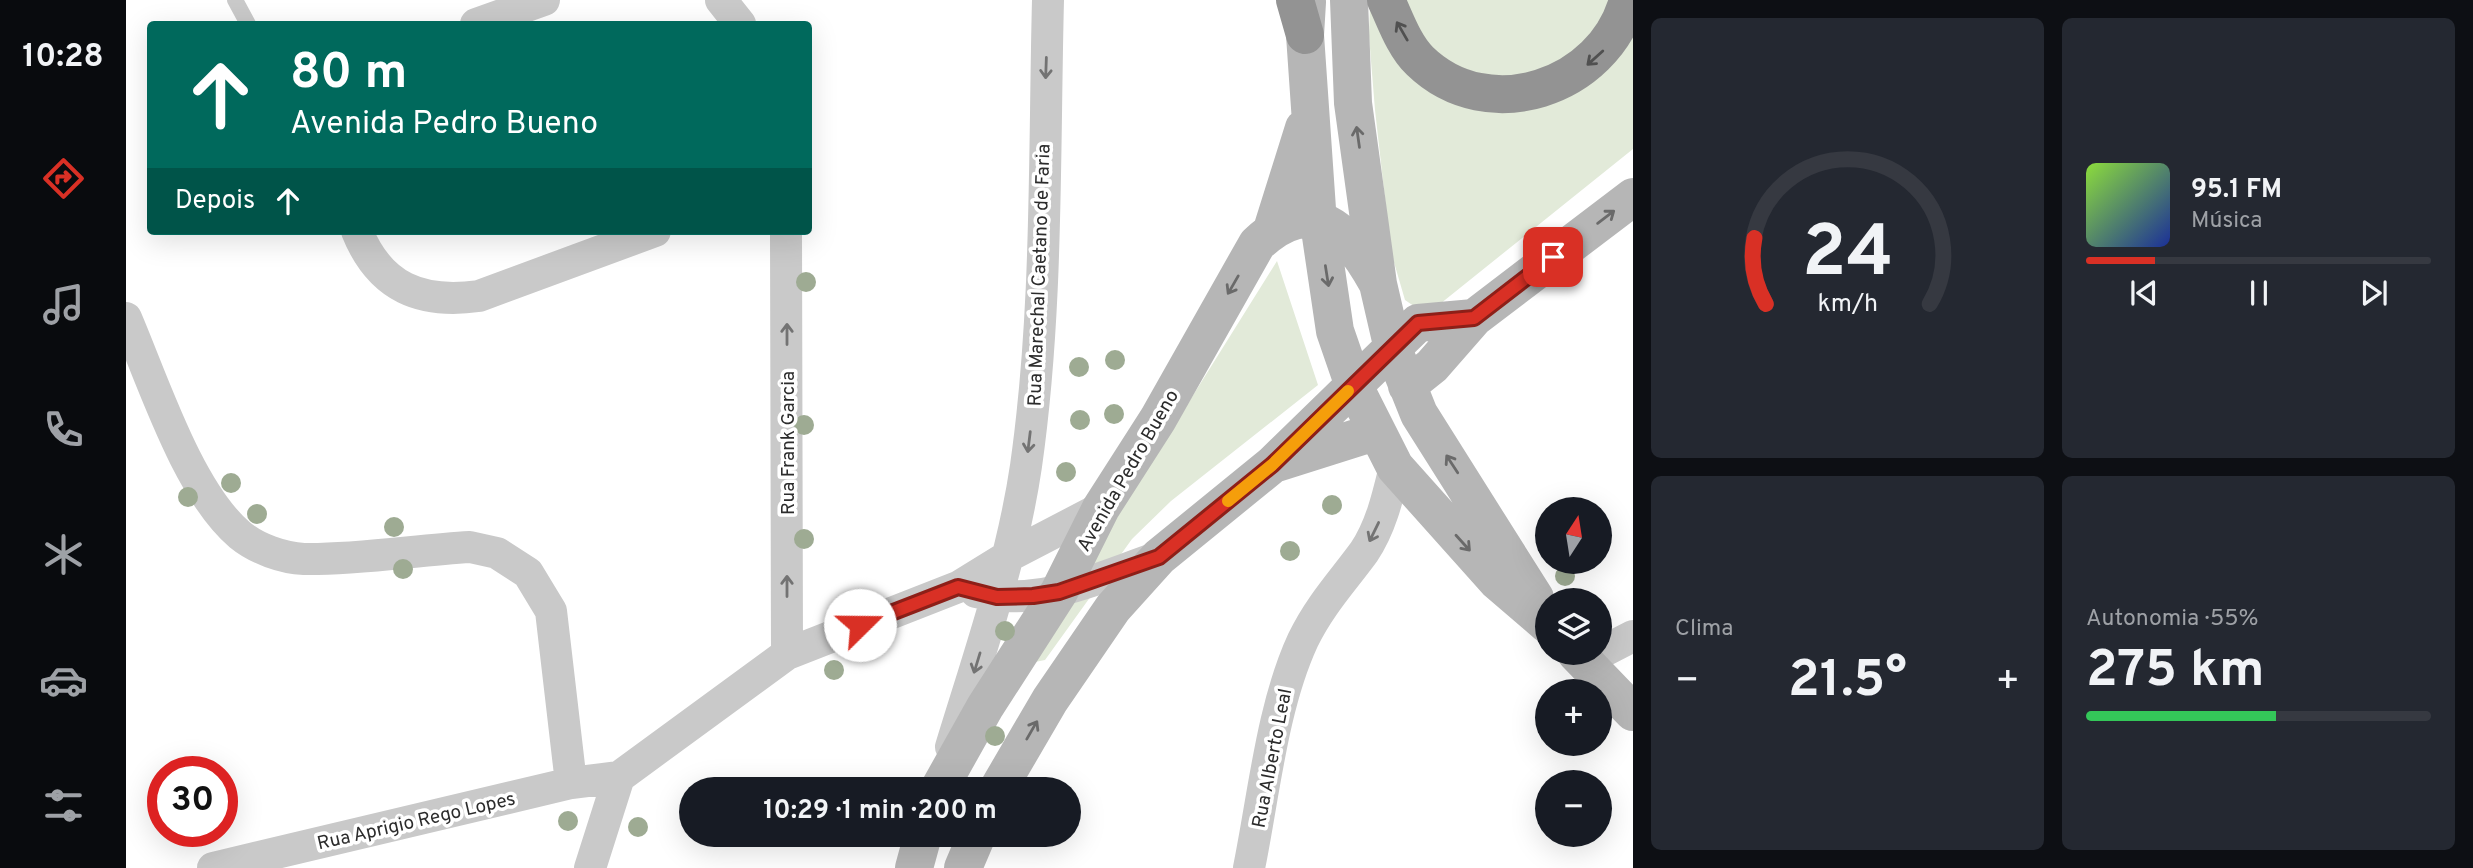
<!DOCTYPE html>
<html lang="pt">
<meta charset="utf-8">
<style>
:root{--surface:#171b24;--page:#242831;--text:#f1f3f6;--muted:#9ea1a6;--line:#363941;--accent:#d93025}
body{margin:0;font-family:Overpass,sans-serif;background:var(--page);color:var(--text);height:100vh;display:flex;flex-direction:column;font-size:26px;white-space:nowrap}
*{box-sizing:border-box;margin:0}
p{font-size:23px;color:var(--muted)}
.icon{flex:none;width:38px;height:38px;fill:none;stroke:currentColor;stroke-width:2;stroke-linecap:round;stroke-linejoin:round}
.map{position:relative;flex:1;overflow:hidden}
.details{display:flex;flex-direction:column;gap:18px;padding:18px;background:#0d0f14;width:840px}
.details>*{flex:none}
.top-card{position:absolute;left:21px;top:21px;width:665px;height:214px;border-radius:7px;box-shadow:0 7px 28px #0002;background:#00695c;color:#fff;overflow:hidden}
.needle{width:46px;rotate:12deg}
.controls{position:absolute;left:1409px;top:497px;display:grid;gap:14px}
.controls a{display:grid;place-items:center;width:77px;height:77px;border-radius:50%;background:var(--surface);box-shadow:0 7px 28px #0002;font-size:35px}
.speed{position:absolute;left:21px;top:756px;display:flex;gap:14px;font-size:35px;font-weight:700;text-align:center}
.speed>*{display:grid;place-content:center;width:91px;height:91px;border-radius:50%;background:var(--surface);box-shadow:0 7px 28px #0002;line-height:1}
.speed .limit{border:10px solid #d22;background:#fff;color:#111}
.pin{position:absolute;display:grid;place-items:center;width:60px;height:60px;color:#fff;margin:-30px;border-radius:14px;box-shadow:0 4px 10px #0006}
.me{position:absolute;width:77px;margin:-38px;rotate:68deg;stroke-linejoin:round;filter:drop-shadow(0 0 5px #0008)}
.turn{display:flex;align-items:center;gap:24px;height:147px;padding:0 28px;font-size:32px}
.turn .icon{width:91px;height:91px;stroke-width:2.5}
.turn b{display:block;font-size:49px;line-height:60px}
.then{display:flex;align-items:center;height:66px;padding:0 28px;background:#0003;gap:14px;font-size:26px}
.big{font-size:52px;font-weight:700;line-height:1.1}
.details .card{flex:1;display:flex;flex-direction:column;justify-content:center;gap:10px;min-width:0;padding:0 24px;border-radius:10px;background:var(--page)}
.details .dial{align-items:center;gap:0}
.dial svg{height:182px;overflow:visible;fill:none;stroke:var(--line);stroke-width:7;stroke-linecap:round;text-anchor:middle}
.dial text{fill:var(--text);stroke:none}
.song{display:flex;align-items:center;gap:21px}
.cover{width:84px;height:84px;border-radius:10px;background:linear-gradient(135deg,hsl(90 70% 55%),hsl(230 70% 35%))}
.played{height:7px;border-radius:4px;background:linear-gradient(90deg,var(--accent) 20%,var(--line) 20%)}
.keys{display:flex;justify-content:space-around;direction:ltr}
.heat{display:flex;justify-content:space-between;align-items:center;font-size:38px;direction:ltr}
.charge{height:10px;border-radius:5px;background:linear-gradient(90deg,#34c759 55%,var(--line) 0)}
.details .tiles{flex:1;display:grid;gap:18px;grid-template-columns:repeat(2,1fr)}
.trip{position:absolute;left:553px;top:777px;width:402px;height:70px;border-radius:35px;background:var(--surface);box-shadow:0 7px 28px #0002;font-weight:700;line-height:70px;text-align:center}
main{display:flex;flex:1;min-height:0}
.dock{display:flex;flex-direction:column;width:126px;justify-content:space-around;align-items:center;background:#090b0e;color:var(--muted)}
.dock .icon{width:49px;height:49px}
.dock .on{color:var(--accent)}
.dock b{font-size:32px;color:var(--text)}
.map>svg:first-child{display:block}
</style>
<main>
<nav class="dock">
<b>10:28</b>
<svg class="icon on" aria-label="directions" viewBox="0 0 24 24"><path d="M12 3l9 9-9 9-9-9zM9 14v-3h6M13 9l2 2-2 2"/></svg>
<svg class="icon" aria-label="music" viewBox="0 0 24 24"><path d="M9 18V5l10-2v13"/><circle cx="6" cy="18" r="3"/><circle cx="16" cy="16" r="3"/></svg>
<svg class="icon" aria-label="phone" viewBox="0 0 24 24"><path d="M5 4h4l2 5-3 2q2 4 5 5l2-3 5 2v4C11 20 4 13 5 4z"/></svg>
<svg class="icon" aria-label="climate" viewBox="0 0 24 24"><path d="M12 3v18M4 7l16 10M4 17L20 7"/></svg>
<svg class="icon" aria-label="car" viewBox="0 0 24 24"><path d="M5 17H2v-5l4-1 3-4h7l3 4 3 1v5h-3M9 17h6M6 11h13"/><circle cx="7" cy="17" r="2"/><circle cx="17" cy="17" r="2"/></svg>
<svg class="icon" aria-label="filters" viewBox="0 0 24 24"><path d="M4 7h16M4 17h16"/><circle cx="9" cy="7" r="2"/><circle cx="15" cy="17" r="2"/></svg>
</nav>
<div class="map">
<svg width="1507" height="868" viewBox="0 0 1507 868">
<rect width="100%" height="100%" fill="#fff"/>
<path fill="#e2ead9" d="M1244 0 1349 105 1507 31V149L1309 308 1295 311 1279 300 1265 252 1249 110 1243 36Z
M1278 0H1485C1476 32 1435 72 1401 77 1373 82 1323 69 1305 48 1294 34 1287 15 1278 0Z
M1151 261 1192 385 1045 501 1006 539 919 660 899 664Z"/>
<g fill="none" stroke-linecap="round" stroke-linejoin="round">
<path stroke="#c9c9c9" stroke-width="16" d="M109 0 122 24"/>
<path stroke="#c9c9c9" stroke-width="32" d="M595 0 614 24
M350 24 418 0
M231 231C254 288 295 304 353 296L529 231
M660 231 661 654
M0 318C27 381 62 491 114 535 131 549 157 558 178 559 230 560 291 550 344 547L371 553 402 573 425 611 445 783
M850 592C914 608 974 577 1033 557
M1474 653 1507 636
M825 747C853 655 886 561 900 466 922 312 918 155 922 0
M87 868 445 783 493 777
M464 868 493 777 661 654 832 587 879 558 975 508
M1123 868C1138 794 1146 707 1177 640 1194 605 1216 582 1238 552 1255 527 1262 496 1269 467"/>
<path stroke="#b6b6b6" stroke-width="38" d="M1223 0 1227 103 1252 284 1267 349 1293 414 1409 598
M1181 2 1179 35 1191 209 1209 331 1228 386 1269 467 1371 581 1421 624
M1146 230 1178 128
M1281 386 1306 366 1348 318 1507 197
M1151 463 1249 432
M1450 653 1507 712
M813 789 859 707 933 592 975 508 1032 419 1131 244C1187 191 1223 231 1252 284
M872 789 924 700 987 608 1033 557 1146 465 1292 323 1348 318
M788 868 797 835
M837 868 851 835"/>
<path stroke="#939393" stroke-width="38" d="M1169 0 1179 35
M1260 0C1269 19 1278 46 1294 61 1362 127 1478 88 1502 0"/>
</g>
<g fill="#9eab93">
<circle cx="680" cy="282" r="10"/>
<circle cx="989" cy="360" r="10"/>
<circle cx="953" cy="367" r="10"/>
<circle cx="988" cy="414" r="10"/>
<circle cx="954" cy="420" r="10"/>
<circle cx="678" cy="425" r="10"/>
<circle cx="940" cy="472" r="10"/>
<circle cx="105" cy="483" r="10"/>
<circle cx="62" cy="497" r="10"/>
<circle cx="1206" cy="505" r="10"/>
<circle cx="131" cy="514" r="10"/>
<circle cx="268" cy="527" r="10"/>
<circle cx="678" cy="539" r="10"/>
<circle cx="1164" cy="551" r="10"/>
<circle cx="277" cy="569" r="10"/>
<circle cx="1439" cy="576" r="10"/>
<circle cx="879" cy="631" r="10"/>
<circle cx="708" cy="670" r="10"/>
<circle cx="869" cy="736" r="10"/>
<circle cx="442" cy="821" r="10"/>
<circle cx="512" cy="827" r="10"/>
</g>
<defs><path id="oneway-shaft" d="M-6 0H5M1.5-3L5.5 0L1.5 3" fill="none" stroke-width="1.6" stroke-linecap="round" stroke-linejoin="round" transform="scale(1.75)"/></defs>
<g stroke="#505050">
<use href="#oneway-shaft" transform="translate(1276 31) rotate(-120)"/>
<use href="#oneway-shaft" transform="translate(1469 58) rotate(138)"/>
</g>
<g stroke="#737373">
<use href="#oneway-shaft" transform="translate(920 68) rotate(92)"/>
<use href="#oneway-shaft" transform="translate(661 334) rotate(-90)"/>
<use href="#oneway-shaft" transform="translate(903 442) rotate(97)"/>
<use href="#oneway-shaft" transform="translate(1248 532) rotate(116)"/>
<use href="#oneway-shaft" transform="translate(661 586) rotate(-90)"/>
<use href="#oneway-shaft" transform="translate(851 663) rotate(107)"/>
</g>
<g stroke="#6a6a6a">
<use href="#oneway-shaft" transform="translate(1232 137) rotate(-98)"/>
<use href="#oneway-shaft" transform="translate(1480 217) rotate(-37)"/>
<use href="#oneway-shaft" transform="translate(1201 276) rotate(81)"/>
<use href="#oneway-shaft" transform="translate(1107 285) rotate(120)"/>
<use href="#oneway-shaft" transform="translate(1326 464) rotate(-123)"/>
<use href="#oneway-shaft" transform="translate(1337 543) rotate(48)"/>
<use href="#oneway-shaft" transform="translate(906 730) rotate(-60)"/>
</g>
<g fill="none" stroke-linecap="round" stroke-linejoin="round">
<defs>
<path id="route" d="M734 625 832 587 871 597 907 596 933 592 1033 557 1146 465 1292 323 1348 318 1427 257"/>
</defs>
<use href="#route" stroke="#8d1f18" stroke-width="18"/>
<use href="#route" stroke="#d93025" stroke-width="12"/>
<path stroke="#f59e0b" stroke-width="12" d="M1102 501 1146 465 1222 391"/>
</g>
<g text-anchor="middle" stroke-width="7" stroke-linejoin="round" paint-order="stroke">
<g font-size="19" fill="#2c2c2c" stroke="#fff">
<text transform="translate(912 275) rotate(-88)" y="7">Rua Marechal Caetano de Faria</text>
<text transform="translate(661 443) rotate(-90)" y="7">Rua Frank Garcia</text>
<text transform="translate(1001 470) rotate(-60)" y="7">Avenida Pedro Bueno</text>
<text transform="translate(1145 758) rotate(-79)" y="7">Rua Alberto Leal</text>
<text transform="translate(290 820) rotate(-13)" y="7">Rua Aprigio Rego Lopes</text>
</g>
</g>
</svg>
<div class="controls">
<a><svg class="needle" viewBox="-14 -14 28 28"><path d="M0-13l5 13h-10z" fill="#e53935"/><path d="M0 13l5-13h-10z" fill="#9ea1a6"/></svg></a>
<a><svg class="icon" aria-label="layers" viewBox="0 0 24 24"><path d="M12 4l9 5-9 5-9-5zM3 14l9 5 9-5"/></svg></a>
<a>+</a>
<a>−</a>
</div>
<div class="speed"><div class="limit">30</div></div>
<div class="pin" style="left:1427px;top:257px;background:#d93025"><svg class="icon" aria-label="arrive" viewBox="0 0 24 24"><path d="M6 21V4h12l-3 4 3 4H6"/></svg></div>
<svg class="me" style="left:734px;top:625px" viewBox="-20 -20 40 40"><circle r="19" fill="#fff"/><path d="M0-13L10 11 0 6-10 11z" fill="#d93025"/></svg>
<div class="trip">10:29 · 1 min · 200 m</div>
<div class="top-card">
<div class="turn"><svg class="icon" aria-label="ahead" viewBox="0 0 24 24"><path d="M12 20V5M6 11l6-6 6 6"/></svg><div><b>80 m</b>Avenida Pedro Bueno</div></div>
<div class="then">Depois<svg class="icon" aria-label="ahead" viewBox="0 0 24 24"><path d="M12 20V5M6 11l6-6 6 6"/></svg></div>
</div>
</div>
<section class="details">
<div class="tiles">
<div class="card dial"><svg viewBox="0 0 100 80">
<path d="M14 69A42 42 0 1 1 86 69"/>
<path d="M14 69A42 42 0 0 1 9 40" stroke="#d93025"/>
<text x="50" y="56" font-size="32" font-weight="700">24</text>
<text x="50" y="72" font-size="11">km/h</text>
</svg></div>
<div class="card">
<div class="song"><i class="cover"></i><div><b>95.1 FM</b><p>Música</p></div></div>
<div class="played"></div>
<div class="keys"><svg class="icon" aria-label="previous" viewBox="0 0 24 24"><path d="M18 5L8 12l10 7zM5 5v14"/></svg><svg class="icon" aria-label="pause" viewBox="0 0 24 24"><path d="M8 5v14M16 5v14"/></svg><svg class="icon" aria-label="next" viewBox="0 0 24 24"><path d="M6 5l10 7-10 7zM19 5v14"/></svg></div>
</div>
<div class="card"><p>Clima</p>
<div class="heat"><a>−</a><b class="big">21.5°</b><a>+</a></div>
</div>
<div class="card"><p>Autonomia · 55%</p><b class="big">275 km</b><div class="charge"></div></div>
</div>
</section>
</main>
